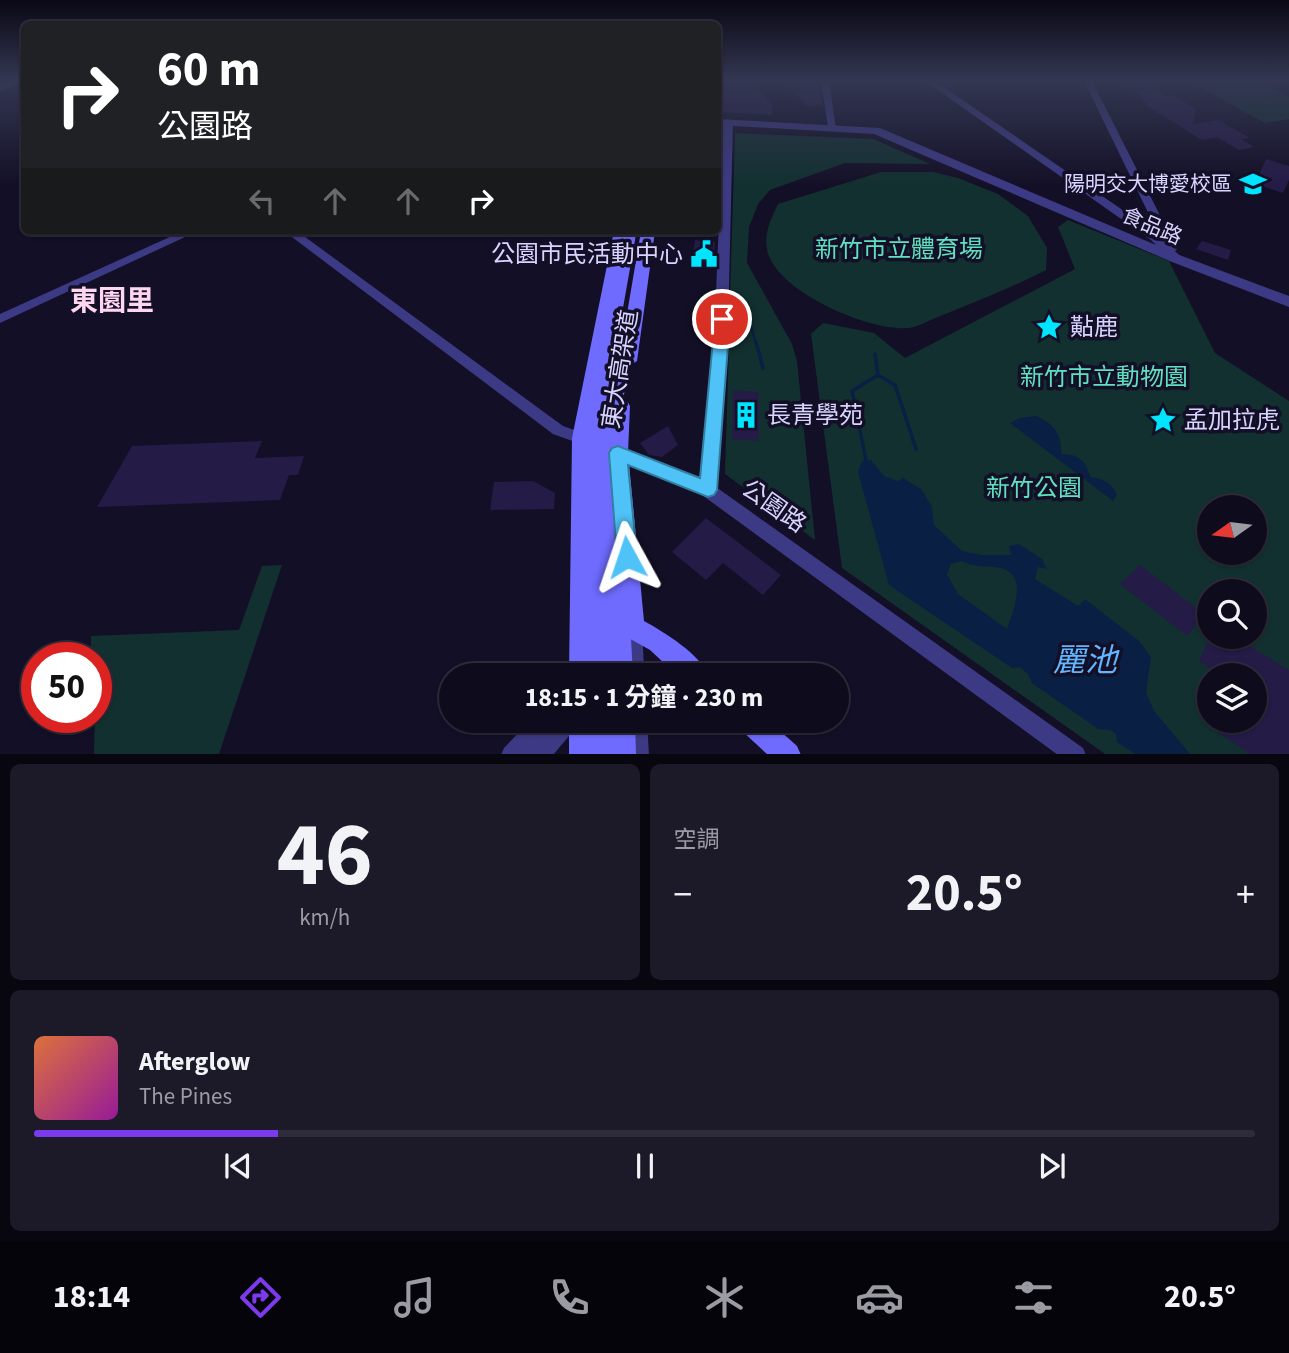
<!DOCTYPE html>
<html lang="zh-TW">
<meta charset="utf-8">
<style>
:root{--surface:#0e0b1c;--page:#1c1929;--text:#f1f3f6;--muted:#9b9ba3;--line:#2e2b3b;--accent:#7c3aed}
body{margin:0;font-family:"Source Sans 3","Noto Sans TC",sans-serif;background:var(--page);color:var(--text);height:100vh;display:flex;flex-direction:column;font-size:26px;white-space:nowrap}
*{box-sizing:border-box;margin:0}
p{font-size:23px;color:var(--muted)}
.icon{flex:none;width:38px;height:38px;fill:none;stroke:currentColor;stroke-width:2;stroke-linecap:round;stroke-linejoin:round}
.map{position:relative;height:754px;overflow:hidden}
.drawer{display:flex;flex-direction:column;gap:10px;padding:10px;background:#08060f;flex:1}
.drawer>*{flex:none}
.banner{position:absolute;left:21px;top:21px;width:700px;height:214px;border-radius:10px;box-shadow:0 2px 5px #0004,0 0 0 2px var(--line);background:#202124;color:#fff;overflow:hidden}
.needle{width:46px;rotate:256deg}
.controls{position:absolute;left:1197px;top:495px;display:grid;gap:14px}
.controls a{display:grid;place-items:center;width:70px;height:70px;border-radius:50%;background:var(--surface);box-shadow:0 2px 5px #0004,0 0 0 2px var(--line);font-size:35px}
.speed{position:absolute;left:21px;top:642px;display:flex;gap:14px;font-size:35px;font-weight:700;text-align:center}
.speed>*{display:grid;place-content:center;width:91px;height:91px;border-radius:50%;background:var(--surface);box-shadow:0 2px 5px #0004,0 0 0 2px var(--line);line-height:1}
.speed .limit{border:10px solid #d22;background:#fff;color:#111}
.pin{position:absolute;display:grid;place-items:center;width:60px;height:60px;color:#fff;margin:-30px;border:4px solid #fff;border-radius:50%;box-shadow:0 2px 7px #0007}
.me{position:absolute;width:77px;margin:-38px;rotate:355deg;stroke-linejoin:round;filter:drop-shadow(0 0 5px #0008)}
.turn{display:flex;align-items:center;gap:24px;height:147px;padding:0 21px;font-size:32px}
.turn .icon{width:91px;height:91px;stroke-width:2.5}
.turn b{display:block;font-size:49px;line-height:60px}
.lanes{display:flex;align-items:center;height:66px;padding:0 21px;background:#0003;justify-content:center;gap:35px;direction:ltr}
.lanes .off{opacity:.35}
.big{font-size:52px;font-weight:700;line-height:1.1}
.drawer .widget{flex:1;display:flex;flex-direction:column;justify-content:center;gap:10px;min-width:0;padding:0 24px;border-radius:10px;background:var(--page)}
.drawer .dial{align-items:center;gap:0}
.dial b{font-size:91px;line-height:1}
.song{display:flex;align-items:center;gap:21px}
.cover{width:84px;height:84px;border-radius:10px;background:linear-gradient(135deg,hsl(20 70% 55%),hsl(300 70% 35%))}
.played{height:7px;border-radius:4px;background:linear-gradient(90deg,var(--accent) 20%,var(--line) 20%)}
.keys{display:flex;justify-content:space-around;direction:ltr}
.heat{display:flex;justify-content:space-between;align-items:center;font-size:38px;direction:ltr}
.drawer .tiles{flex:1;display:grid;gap:10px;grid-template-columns:1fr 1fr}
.widget:last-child{grid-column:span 2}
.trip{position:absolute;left:439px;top:663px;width:410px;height:70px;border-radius:35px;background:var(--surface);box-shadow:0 2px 5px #0004,0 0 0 2px var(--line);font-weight:700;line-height:70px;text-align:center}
.tabs{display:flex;height:112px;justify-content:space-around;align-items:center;background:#06040b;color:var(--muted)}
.tabs .icon{width:49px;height:49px}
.tabs .active{color:var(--accent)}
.tabs b{font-size:32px;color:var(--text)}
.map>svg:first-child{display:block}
</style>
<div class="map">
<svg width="1289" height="755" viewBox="0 0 1289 755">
<rect width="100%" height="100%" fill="#130f26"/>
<path fill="#12302f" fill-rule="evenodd" d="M1189 81H1260L1289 97V119L1265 123Z
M735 133 873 139 930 164 845 163 770 190 758 204 749 227 747 263 792 344 797 361 815 540 725 474 730 313 725 311 730 296Z
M881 172H933L958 178 998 194 1028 216 1047 248 1046 270C1011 288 975 302 938 317 930 320 918 327 909 328 870 332 774 291 767 249 764 232 771 219 778 204Z
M1068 220 1169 261 1215 353 1289 401V754H1105L842 568 811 334 823 323 874 333 905 358 1075 269 1058 227ZM1209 508H1255V553H1209ZM1209 592H1255V637H1209ZM1209 676H1255V721H1209Z
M282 565 219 754H94L96 658H91V636L239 630 262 566Z"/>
<path fill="#0a1f44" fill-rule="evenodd" d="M1036 416C1054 424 1062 434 1061 454 1078 454 1087 461 1090 477 1104 479 1111 482 1117 495L1113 501 1010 423 1020 418Z
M871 460 884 476 898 481 903 478 921 489 932 507 934 525 962 551 982 555H1011L1009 546 1019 544 1042 559 1047 569 1038 567 1035 579 1078 606 1085 599 1139 641 1151 657 1146 693 1154 711 1190 754H1135L1117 742 1116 734 1110 730 1098 729 1032 683 1028 674 1020 667 1012 668 889 585 858 472 862 461ZM961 561C976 567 979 566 993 567 1030 569 1015 606 1007 629L958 594 947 574 951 564Z"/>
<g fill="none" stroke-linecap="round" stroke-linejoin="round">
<path stroke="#0a1f44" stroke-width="2.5" d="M744 301 756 344"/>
<path stroke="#0a1f44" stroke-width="3.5" d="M756 342 763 368
M878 375 895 385 916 449
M866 460 852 391 878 375 875 354
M773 492V511"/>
</g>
<path fill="#241b47" d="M718 81 754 84 772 104V115L718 112Z
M784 81H818L822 105 807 106Z
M1117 81H1147L1166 96 1172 95 1196 109 1193 124 1218 120 1250 138 1241 139 1254 147 1239 150 1217 137 1202 140 1144 104H1148L1141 99 1145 98Z
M1266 159 1289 166V180L1283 193 1255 184Z
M695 240 715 242 713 267 691 266Z
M1202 241 1231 250 1228 260 1196 249Z
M733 390 759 392V441L732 439Z
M668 426 678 445 662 457 649 455 640 443Z
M262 441 255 458 304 456 298 475H289L280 500 97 507 132 446Z
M533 481 555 493 554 509 490 510 494 482Z
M706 518 781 575 763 595 723 563 706 580 672 552Z
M1140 565 1204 614 1187 636 1120 584Z
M1210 637H1235L1289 670V754H1250L1216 731 1220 721H1255V676H1221L1199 661Z"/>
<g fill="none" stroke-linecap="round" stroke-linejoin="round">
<path fill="#3d3a85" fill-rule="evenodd" d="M10 81H24L0 91V85Z
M821 81H829L836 129 828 127Z
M925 81H935L1159 235 1084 81H1092L1177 249 1175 251 1183 259 1181 262H1173L1151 240Z
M728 119 733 122 727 367 716 487 1083 748 1086 755H1058L702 495 606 454 603 450 606 446 611 444 701 480 713 367 723 122Z
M183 231H198L0 323V314Z
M284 231H297L563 426 594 437 597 441 594 445 589 447 553 434Z
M633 620 640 623 642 629 644 667C658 661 684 657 698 663L701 670 698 676H625L624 629 626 623Z
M530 721H558C555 729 534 746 526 755H501L504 748Z
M627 721H647L649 755H628Z"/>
<path fill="#3d3a85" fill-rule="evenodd" d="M0 81H6L0 85Z
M718 119 880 128 1182 256 1289 296V307L1172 262 874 134 718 125Z
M548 721H578L574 730 553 755H522L526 746Z"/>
<path fill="#6f6bff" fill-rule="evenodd" d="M614 231H628L590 438 593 676H569L572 438Z
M641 231H655L637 361 628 367 619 361Z
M621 399 627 401 630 406 628 453 644 621C664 632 700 654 709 676H678L650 650 616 631 612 623 616 615 620 613 608 453 612 406 615 401Z
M569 721H595V755H569Z
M737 721H769L797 746 801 755H768L741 730Z"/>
<path stroke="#6f6bff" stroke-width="15" d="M609 344 629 231
M623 344 624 341"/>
<path stroke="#6f6bff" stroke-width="18" d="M597 527 594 429 609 342
M613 527 608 434 624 342"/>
<path stroke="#6f6bff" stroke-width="24" d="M597 525 601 676
M613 525 621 676
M603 721 605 755
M623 721 624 755"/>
</g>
<linearGradient id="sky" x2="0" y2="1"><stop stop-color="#0a0815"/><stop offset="0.43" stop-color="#333752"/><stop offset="1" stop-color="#333752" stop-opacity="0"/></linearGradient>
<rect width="1289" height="187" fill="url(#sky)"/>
<path fill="#4fc3f7" stroke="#337fa1" stroke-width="2" d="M722 314 730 319 717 490 714 495 708 497 628 465 637 557 634 563 627 566 620 563 617 557 609 453 612 448 618 446 700 478 715 319Z"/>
<defs>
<symbol id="university-bare" viewBox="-9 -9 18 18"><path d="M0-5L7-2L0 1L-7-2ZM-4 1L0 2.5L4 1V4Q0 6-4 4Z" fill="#00e5ff" stroke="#130f26" stroke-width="2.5" paint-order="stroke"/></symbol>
<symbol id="civic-bare" viewBox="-9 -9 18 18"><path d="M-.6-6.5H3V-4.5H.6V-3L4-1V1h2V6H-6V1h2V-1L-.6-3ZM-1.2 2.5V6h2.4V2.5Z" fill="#00e5ff" stroke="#130f26" stroke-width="2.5" paint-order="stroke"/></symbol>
<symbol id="sight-bare" viewBox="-9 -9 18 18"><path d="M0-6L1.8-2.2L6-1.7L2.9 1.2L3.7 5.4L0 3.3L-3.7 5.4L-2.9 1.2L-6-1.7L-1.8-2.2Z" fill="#00e5ff" stroke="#130f26" stroke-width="2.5" paint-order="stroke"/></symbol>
<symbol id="building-bare" viewBox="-9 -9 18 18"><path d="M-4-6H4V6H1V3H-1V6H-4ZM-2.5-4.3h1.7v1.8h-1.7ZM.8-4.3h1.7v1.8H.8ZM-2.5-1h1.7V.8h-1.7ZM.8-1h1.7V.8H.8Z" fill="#00e5ff" stroke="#130f26" stroke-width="2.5" paint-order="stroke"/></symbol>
</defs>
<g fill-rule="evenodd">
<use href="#university-bare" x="1234" y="165" width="38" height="38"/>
<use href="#civic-bare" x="685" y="235" width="38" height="38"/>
<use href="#sight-bare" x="1030" y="308" width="38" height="38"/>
<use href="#building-bare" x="727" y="396" width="38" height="38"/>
<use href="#sight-bare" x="1144" y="401" width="38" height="38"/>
</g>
<g text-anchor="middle" stroke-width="7" stroke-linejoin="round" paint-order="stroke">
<g font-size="21" fill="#d9d4ff" stroke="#130f26" text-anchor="end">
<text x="1232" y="191">陽明交大博愛校區</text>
</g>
<g font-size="21" fill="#d9d4ff" stroke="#130f26">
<text transform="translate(1152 226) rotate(23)" y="7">食品路</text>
</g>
<g font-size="24" fill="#5fe0c0" stroke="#130f26">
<text x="899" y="257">新竹市立體育場</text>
<text x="1104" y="385">新竹市立動物園</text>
<text x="1034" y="496">新竹公園</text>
</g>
<g font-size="24" fill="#d9d4ff" stroke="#130f26" text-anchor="start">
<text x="683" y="262" text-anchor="end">公園市民活動中心</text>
<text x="1070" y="335">黇鹿</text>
<text x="767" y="423">長青學苑</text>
<text x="1184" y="428">孟加拉虎</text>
</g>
<g font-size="24" fill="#d9d4ff" stroke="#130f26">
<text transform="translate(620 369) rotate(-81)" y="8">東大高架道</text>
<text transform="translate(774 506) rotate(35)" y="8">公園路</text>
</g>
<g font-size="28" font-weight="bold" fill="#ffd6f0" stroke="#130f26">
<text x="112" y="310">東園里</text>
</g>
<g font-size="32" font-style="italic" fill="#62b6ff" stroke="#130f26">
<text x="1085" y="671">麗池</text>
</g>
</g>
</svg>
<div class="controls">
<a><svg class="needle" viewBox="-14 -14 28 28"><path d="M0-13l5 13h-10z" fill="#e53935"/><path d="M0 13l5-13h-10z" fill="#9b9ba3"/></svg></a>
<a><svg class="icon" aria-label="search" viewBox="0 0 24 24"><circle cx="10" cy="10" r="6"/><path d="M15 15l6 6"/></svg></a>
<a><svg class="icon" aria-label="layers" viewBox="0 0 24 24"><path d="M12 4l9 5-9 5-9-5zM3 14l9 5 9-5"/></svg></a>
</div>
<div class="speed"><div class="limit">50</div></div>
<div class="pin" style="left:722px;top:319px;background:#d93025"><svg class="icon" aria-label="arrive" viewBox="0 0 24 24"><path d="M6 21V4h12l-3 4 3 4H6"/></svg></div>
<svg class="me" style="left:627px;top:557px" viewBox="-20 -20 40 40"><path d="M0-17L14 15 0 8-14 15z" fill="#4fc3f7" stroke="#fff" stroke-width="4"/></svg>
<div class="trip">18:15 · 1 分鐘 · 230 m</div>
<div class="banner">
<div class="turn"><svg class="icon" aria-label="right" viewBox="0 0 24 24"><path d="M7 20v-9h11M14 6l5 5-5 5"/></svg><div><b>60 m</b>公園路</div></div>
<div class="lanes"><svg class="icon off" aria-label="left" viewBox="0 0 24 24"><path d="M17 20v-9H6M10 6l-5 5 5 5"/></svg><svg class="icon off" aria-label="ahead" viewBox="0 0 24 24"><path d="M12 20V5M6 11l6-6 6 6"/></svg><svg class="icon off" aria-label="ahead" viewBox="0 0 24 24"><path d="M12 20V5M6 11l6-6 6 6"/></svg><svg class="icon" aria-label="right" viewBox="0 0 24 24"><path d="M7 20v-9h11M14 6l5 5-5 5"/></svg></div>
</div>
</div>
<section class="drawer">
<div class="tiles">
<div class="widget dial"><b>46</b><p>km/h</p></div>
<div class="widget"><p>空調</p>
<div class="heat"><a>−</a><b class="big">20.5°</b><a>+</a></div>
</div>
<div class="widget">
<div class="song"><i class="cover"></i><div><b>Afterglow</b><p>The Pines</p></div></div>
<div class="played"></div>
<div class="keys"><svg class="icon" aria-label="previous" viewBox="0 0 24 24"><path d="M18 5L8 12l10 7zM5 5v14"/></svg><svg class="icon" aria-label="pause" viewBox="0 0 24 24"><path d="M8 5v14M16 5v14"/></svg><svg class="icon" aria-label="next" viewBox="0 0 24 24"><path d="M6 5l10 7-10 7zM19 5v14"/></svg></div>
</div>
</div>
</section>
<nav class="tabs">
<b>18:14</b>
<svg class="icon active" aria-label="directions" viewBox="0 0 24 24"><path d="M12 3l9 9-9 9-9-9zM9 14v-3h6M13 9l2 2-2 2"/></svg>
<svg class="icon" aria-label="music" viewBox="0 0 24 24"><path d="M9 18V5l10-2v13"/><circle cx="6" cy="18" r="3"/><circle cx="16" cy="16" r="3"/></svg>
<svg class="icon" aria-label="phone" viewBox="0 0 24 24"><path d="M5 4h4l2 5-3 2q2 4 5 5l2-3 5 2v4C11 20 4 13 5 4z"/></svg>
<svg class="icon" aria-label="climate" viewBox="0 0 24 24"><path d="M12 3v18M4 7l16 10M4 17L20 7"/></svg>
<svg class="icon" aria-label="car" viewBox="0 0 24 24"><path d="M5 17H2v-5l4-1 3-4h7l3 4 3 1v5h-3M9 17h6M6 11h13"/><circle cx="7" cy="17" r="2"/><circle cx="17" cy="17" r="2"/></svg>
<svg class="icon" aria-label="filters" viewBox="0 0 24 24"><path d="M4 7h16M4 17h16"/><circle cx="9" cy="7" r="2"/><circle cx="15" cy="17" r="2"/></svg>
<b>20.5°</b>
</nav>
